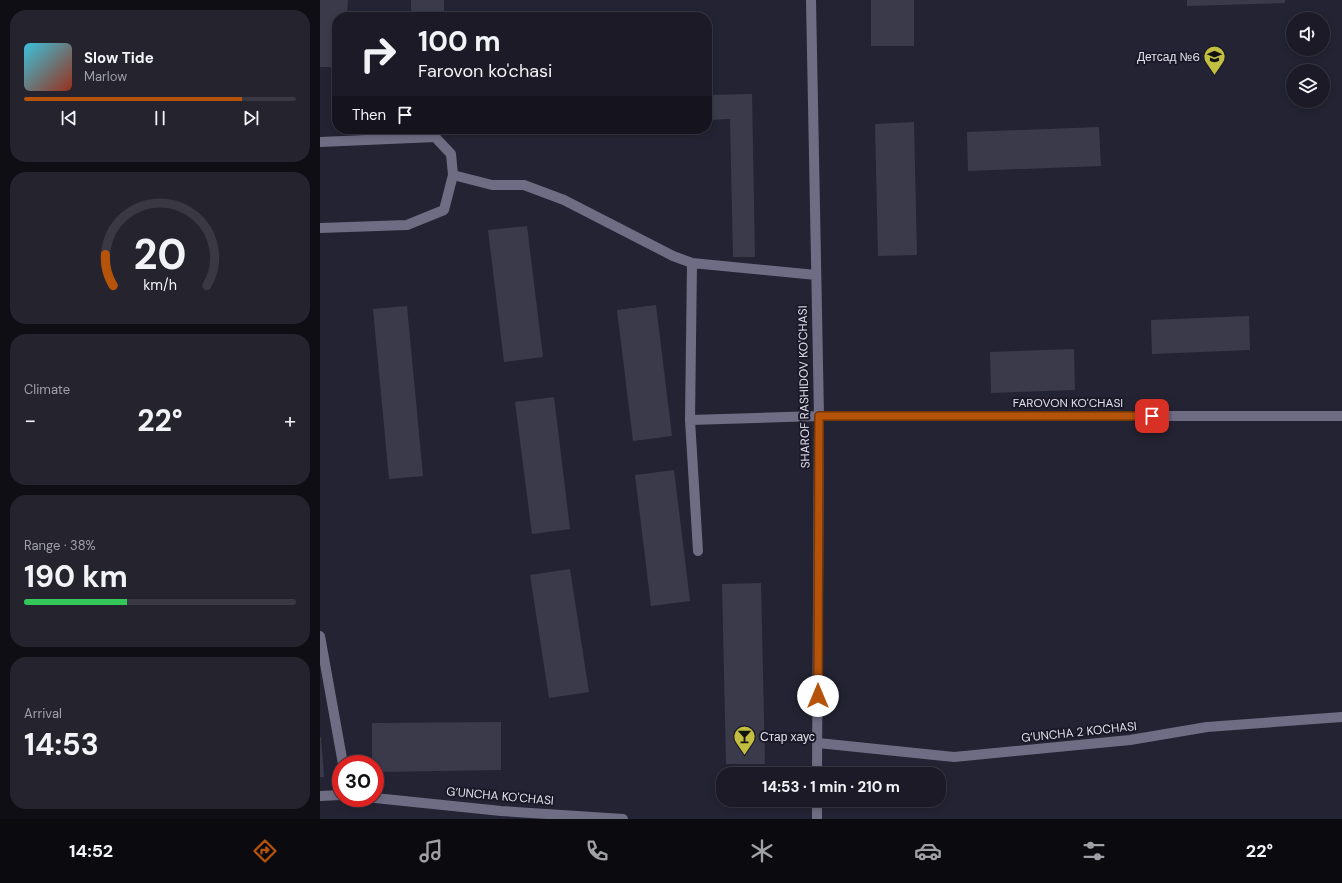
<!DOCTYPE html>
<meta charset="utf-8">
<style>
:root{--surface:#1b1a26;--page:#24232e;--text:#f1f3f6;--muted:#a0a1a7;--line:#393843;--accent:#b45309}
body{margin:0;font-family:"DM Sans",sans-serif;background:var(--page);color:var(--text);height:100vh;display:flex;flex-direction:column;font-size:15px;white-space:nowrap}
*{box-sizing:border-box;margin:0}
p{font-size:13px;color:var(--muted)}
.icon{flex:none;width:22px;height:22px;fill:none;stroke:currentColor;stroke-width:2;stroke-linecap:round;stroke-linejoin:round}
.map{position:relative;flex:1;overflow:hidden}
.panel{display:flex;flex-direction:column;gap:10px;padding:10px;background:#0f0e15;width:320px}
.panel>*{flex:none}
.top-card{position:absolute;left:12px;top:12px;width:380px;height:122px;border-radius:16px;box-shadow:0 2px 6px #0003,0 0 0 1px var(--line);background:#1b1a26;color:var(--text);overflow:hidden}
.fabs{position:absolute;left:966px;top:12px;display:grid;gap:8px}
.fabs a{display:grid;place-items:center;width:44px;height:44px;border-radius:50%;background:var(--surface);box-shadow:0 2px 6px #0003,0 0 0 1px var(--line);font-size:20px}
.speed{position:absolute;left:12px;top:755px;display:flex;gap:8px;font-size:20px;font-weight:700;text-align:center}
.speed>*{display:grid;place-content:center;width:52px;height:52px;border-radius:50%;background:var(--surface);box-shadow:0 2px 6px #0003,0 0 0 1px var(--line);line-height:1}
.speed .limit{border:6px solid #d22;background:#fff;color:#111}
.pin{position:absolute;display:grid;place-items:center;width:34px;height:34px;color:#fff;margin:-17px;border-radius:8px;box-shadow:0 2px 6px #0006}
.me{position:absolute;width:44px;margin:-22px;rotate:0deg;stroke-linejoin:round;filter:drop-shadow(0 0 3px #0008)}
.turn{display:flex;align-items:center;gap:14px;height:84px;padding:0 20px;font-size:18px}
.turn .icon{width:52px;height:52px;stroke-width:2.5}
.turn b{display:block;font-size:28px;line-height:34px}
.then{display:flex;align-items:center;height:38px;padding:0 20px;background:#0003;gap:8px;font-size:15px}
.big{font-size:30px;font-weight:700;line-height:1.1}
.panel .tile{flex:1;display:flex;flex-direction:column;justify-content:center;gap:6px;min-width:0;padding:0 14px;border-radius:16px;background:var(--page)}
.panel .dial{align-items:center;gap:0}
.dial svg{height:104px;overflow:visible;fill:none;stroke:var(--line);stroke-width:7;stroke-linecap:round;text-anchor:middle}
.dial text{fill:var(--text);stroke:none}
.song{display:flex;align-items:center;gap:12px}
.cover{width:48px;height:48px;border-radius:6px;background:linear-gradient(135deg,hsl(190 70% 55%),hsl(10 70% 35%))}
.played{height:4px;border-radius:2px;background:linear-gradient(90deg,var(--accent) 80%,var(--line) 80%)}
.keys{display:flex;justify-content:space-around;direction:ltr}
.heat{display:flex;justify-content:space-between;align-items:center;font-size:22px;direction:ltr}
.charge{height:6px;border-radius:3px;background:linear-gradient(90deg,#34c759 38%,var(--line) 0)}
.trip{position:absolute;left:396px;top:767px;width:230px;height:40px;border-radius:16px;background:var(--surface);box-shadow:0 2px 6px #0003,0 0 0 1px var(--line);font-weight:700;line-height:40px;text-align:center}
.tab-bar{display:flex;height:64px;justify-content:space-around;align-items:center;background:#0b0a0f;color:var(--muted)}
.tab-bar .icon{width:28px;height:28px}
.tab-bar .active{color:var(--accent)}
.tab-bar b{font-size:18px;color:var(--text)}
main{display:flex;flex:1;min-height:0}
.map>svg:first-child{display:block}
</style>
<main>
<section class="panel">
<div class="tile">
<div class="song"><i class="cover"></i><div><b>Slow Tide</b><p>Marlow</p></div></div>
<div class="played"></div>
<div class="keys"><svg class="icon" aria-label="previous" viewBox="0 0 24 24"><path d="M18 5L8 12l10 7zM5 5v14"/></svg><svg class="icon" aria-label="pause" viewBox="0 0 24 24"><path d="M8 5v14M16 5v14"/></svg><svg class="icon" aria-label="next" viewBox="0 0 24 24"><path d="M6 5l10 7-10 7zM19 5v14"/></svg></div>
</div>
<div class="tile dial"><svg viewBox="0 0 100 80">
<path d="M14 69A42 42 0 1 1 86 69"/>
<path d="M14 69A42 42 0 0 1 8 45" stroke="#b45309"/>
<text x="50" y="56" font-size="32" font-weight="700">20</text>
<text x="50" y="72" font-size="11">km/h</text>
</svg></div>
<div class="tile"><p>Climate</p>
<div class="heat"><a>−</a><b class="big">22°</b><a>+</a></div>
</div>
<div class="tile"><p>Range · 38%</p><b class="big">190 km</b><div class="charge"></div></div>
<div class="tile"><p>Arrival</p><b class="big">14:53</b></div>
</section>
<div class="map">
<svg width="1022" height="819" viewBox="0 0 1022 819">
<rect width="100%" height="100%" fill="#242333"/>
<path fill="#3b3a4b" d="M0 0H28L27 17H17V67H0Z
M91 0H124V17H91Z
M551 0H594V46H551Z
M867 0H965V3L867 6Z
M432 94 435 257H413L410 119 387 120V95Z
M594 122 597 255 558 256 555 124Z
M779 127 781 166 648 171 647 132Z
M207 226 223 357 184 362 168 230Z
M336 305 352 436 313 441 297 310Z
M87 306 103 476 69 479 53 309Z
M929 316 930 350 832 354 831 320Z
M754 349 755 390 671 393 670 352Z
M234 397 250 529 212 534 195 402Z
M354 470 370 601 331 606 315 475Z
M250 569 269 692 229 698 210 575Z
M441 583 445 764H406L402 584Z
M181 722V770L55 772V764H52V723Z
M0 737H1L4 777H0Z"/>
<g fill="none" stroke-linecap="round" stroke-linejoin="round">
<path stroke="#6f6d83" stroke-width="10" d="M491 0 499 416 497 774
M0 142 115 137 131 154 133 175 124 210 87 225 0 228
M133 175 172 185H204L244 200 353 256 372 263 496 275
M372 263 370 420 378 551
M370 420 499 416H1022
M0 636 23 764
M498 743 634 757 810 740 887 727 1022 717
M0 796 21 795
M55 798 181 811 303 819
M497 819V800"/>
</g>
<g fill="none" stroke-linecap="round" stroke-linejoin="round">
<defs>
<path id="route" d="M498 696 499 416H832"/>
</defs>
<use href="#route" stroke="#753606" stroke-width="10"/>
<use href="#route" stroke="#b45309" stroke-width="7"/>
</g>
<defs>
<symbol id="school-pin" viewBox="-11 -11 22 30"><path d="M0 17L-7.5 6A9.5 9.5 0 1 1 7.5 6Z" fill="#c1be40" stroke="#1b1928"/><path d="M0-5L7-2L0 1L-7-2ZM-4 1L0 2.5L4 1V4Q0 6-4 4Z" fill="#111"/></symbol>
<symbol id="bar-pin" viewBox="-11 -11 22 30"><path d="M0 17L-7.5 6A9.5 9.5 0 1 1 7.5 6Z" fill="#c1be40" stroke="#1b1928"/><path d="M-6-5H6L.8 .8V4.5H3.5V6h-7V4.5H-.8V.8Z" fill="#111"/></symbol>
</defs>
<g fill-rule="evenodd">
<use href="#school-pin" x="882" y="44" width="25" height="34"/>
<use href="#bar-pin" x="412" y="724" width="25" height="34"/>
</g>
<g text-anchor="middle" stroke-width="4" stroke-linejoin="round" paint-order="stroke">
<g font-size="12" fill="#e1e1ec" stroke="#1b1928" text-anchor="end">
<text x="880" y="61">Детсад №6</text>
<text x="440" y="741" text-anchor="start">Стар хаус</text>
</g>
<g font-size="12" fill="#e1e1ec" stroke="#1b1928">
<text transform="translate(484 387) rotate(-91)" y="4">SHAROF RASHIDOV KO'CHASI</text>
<text x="748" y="407">FAROVON KO'CHASI</text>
<text transform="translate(759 732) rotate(-6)" y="4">G‘UNCHA 2 KOCHASI</text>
<text transform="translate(180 796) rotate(5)" y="4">G‘UNCHA KO'CHASI</text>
</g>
</g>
</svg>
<div class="fabs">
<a><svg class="icon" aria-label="sound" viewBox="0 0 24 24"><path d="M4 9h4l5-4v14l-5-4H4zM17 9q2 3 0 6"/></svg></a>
<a><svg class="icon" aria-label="layers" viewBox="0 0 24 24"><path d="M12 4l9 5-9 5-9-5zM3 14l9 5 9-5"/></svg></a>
</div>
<div class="speed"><div class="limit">30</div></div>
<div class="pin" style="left:832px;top:416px;background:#d93025"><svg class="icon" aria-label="arrive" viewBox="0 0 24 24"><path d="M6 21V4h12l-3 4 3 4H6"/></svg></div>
<svg class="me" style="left:498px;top:696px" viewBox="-20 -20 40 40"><circle r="19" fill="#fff"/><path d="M0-13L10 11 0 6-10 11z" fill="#b45309"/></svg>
<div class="trip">14:53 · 1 min · 210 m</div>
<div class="top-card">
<div class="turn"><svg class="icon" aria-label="right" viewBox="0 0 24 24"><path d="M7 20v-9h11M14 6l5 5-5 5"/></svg><div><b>100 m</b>Farovon ko'chasi</div></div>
<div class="then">Then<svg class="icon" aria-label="arrive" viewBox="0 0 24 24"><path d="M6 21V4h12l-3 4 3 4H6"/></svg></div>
</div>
</div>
</main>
<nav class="tab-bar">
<b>14:52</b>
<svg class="icon active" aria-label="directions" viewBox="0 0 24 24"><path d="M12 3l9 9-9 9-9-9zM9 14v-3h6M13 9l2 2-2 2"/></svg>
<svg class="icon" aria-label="music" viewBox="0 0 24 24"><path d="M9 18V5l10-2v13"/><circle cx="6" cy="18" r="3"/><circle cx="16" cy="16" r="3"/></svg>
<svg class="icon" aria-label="phone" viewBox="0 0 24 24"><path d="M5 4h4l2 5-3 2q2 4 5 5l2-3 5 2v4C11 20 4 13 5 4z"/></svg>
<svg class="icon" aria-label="climate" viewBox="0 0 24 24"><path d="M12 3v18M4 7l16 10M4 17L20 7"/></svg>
<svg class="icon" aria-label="car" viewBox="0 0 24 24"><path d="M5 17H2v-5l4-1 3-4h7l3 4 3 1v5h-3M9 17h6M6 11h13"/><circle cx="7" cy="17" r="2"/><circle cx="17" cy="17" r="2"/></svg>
<svg class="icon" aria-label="filters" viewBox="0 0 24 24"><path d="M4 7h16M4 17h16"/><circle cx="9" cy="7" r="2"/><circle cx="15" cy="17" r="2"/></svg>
<b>22°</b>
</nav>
